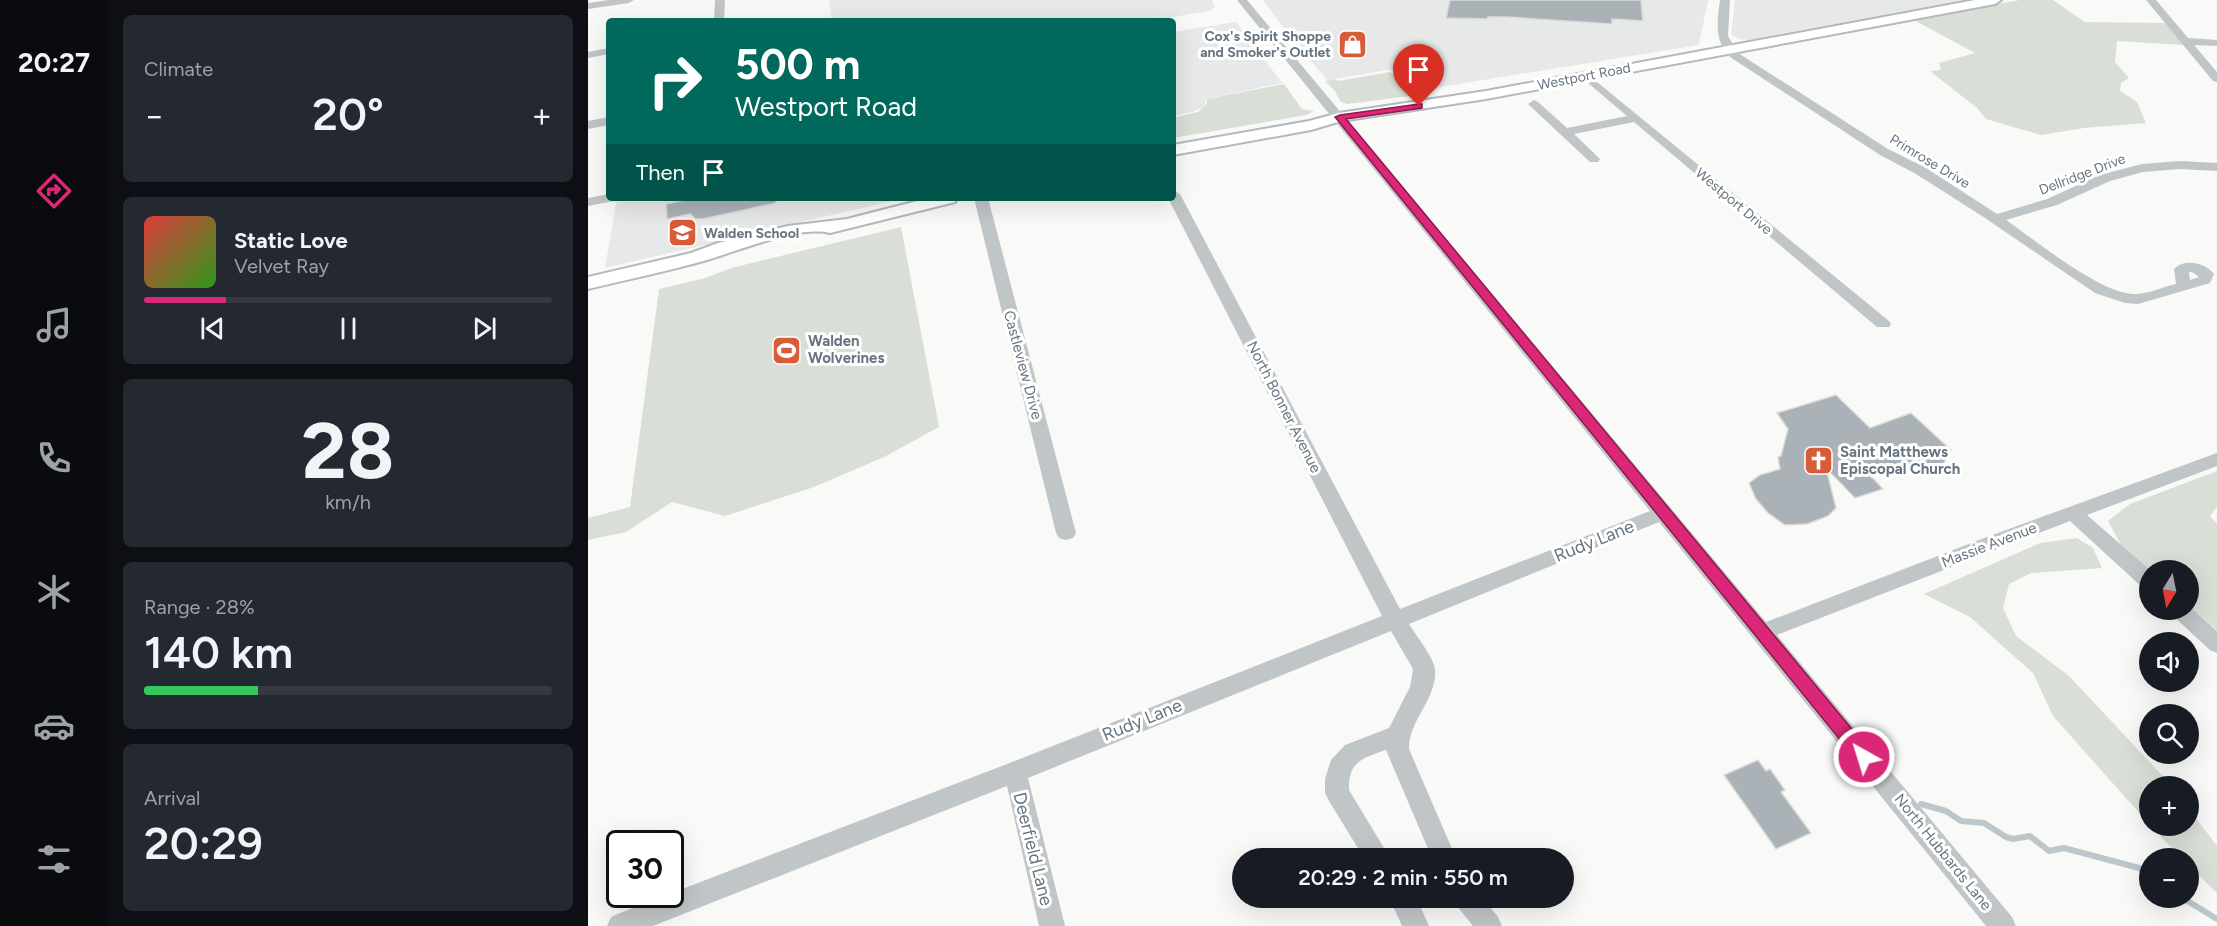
<!DOCTYPE html>
<meta charset="utf-8">
<style>
:root{--surface:#171b24;--page:#242831;--text:#f1f3f6;--muted:#9ea1a6;--line:#363941;--accent:#db2777}
body{margin:0;font-family:Figtree,sans-serif;background:var(--page);color:var(--text);height:100vh;display:flex;flex-direction:column;font-size:22px;white-space:nowrap}
*{box-sizing:border-box;margin:0}
p{font-size:20px;color:var(--muted)}
.icon{flex:none;width:33px;height:33px;fill:none;stroke:currentColor;stroke-width:2;stroke-linecap:round;stroke-linejoin:round}
.map{position:relative;flex:1;overflow:hidden}
.details{display:flex;flex-direction:column;gap:15px;padding:15px;background:#0d0f14;width:480px}
.details>*{flex:none}
.banner{position:absolute;left:18px;top:18px;width:570px;height:183px;border-radius:6px;box-shadow:0 6px 24px #0002;background:#00695c;color:#fff;overflow:hidden}
.needle{width:39px;rotate:190deg}
.fabs{position:absolute;left:1551px;top:560px;display:grid;gap:12px}
.fabs a{display:grid;place-items:center;width:60px;height:60px;border-radius:50%;background:var(--surface);box-shadow:0 6px 24px #0002;font-size:30px}
.speed{position:absolute;left:18px;top:830px;display:flex;gap:12px;font-size:30px;font-weight:700;text-align:center}
.speed>*{display:grid;place-content:center;width:78px;height:78px;border-radius:50%;background:var(--surface);box-shadow:0 6px 24px #0002;line-height:1}
.speed .limit{border:3px solid #111;border-radius:9px;background:#fff;color:#111}
.pin{position:absolute;display:grid;place-items:center;width:51px;height:51px;color:#fff;margin:-62px -26px;border-radius:50% 50% 50% 0;rotate:-45deg;box-shadow:0 0 6px #0007}
.pin .icon{rotate:45deg}
.me{position:absolute;width:66px;margin:-33px;rotate:321deg;stroke-linejoin:round;filter:drop-shadow(0 0 4px #0008)}
.turn{display:flex;align-items:center;gap:21px;height:126px;padding:0 30px;font-size:27px}
.turn .icon{width:78px;height:78px;stroke-width:2.5}
.turn b{display:block;font-size:42px;line-height:51px}
.then{display:flex;align-items:center;height:57px;padding:0 30px;background:#0003;gap:12px;font-size:22px}
.big{font-size:45px;font-weight:600;line-height:1.1}
.details .widget{flex:1;display:flex;flex-direction:column;justify-content:center;gap:9px;min-width:0;padding:0 21px;border-radius:9px;background:var(--page)}
.details .dial{align-items:center;gap:0}
.dial b{font-size:78px;line-height:1}
.song{display:flex;align-items:center;gap:18px}
.cover{width:72px;height:72px;border-radius:9px;background:linear-gradient(135deg,hsl(0 70% 55%),hsl(110 70% 35%))}
.played{height:6px;border-radius:3px;background:linear-gradient(90deg,var(--accent) 20%,var(--line) 20%)}
.keys{display:flex;justify-content:space-around;direction:ltr}
.heat{display:flex;justify-content:space-between;align-items:center;font-size:33px;direction:ltr}
.charge{height:9px;border-radius:4px;background:linear-gradient(90deg,#34c759 28%,var(--line) 0)}
.trip{position:absolute;left:644px;top:848px;width:342px;height:60px;border-radius:30px;background:var(--surface);box-shadow:0 6px 24px #0002;font-weight:600;line-height:60px;text-align:center}
main{display:flex;flex:1;min-height:0}
.menu{display:flex;flex-direction:column;width:108px;justify-content:space-around;align-items:center;background:#090b0e;color:var(--muted)}
.menu .icon{width:42px;height:42px}
.menu .on{color:var(--accent)}
.menu b{font-size:27px;color:var(--text)}
.map>svg:first-child{display:block}
</style>
<main>
<nav class="menu">
<b>20:27</b>
<svg class="icon on" aria-label="directions" viewBox="0 0 24 24"><path d="M12 3l9 9-9 9-9-9zM9 14v-3h6M13 9l2 2-2 2"/></svg>
<svg class="icon" aria-label="music" viewBox="0 0 24 24"><path d="M9 18V5l10-2v13"/><circle cx="6" cy="18" r="3"/><circle cx="16" cy="16" r="3"/></svg>
<svg class="icon" aria-label="phone" viewBox="0 0 24 24"><path d="M5 4h4l2 5-3 2q2 4 5 5l2-3 5 2v4C11 20 4 13 5 4z"/></svg>
<svg class="icon" aria-label="climate" viewBox="0 0 24 24"><path d="M12 3v18M4 7l16 10M4 17L20 7"/></svg>
<svg class="icon" aria-label="car" viewBox="0 0 24 24"><path d="M5 17H2v-5l4-1 3-4h7l3 4 3 1v5h-3M9 17h6M6 11h13"/><circle cx="7" cy="17" r="2"/><circle cx="17" cy="17" r="2"/></svg>
<svg class="icon" aria-label="filters" viewBox="0 0 24 24"><path d="M4 7h16M4 17h16"/><circle cx="9" cy="7" r="2"/><circle cx="15" cy="17" r="2"/></svg>
</nav>
<section class="details">
<div class="widget"><p>Climate</p>
<div class="heat"><a>−</a><b class="big">20°</b><a>+</a></div>
</div>
<div class="widget">
<div class="song"><i class="cover"></i><div><b>Static Love</b><p>Velvet Ray</p></div></div>
<div class="played"></div>
<div class="keys"><svg class="icon" aria-label="previous" viewBox="0 0 24 24"><path d="M18 5L8 12l10 7zM5 5v14"/></svg><svg class="icon" aria-label="pause" viewBox="0 0 24 24"><path d="M8 5v14M16 5v14"/></svg><svg class="icon" aria-label="next" viewBox="0 0 24 24"><path d="M6 5l10 7-10 7zM19 5v14"/></svg></div>
</div>
<div class="widget dial"><b>28</b><p>km/h</p></div>
<div class="widget"><p>Range · 28%</p><b class="big">140 km</b><div class="charge"></div></div>
<div class="widget"><p>Arrival</p><b class="big">20:29</b></div>
</section>
<div class="map">
<svg width="1629" height="926" viewBox="0 0 1629 926">
<rect width="100%" height="100%" fill="#f9f9f7"/>
<path fill="#e7e8e8" d="M241 0H624L627 7 621 11 562 21H244Z
M675 0H1120L1111 45 846 88 811 68 739 80 702 37Z
M1147 0H1378L1382 2 1168 41 1151 39 1143 35Z
M648 22 694 83 618 99 617 106 605 112 585 116V32Z
M29 198H317L17 268Z"/>
<path fill="#d9ded6" d="M1432 0H1465L1497 22 1577 23 1596 45 1529 41 1527 62 1541 78 1533 83 1532 91 1549 102 1558 123 1496 128 1453 135 1398 119 1389 108 1342 71 1353 70 1351 63 1387 53 1324 19Z
M802 72 821 89 822 96 759 104 752 101 747 91 737 81 746 79 750 81Z
M696 84 714 109 726 111 718 115 585 138V118L610 112 619 104V99Z
M313 227 351 427 296 457 226 487 137 516 84 502 38 532 0 540V518L42 507 71 289 117 278 143 268Z
M1629 471V507L1622 516 1629 524V630L1601 606 1600 570H1562L1537 552 1520 521 1542 504Z
M1489 538 1505 548 1514 568 1443 573 1421 584 1415 608 1428 636 1481 676 1584 786H1562V825L1465 716 1445 673 1382 617 1336 594 1452 543Z
M1601 809 1629 846V893L1601 866 1600 858H1593L1562 825H1600Z"/>
<g fill="none" stroke-linecap="round" stroke-linejoin="round">
<path stroke="#bcc6cb" stroke-width="6" d="M1333 804 1358 811 1373 821 1396 823 1418 837 1425 839 1442 836 1461 851 1476 848 1551 868 1562 875
M1593 897 1629 919"/>
</g>
<path fill="#aab2b7" stroke="#dbdbd9" stroke-width="1.5" d="M862 0H1053L1055 21 1024 19V24L919 17H900V19L858 18Z
M106 198H188V203L115 219H108L102 214 79 219 78 204Z
M1248 395 1282 428 1323 413 1363 450 1352 470 1332 477 1326 471 1275 468 1295 489 1267 498 1238 468 1248 508 1240 516 1219 524 1197 525 1180 513 1168 499 1161 483 1172 475 1192 469 1190 457 1193 456 1200 429 1189 413Z
M1170 760 1178 771 1182 769 1197 790 1193 792 1223 833 1188 849 1136 775Z"/>
<g fill="none" stroke-linecap="round" stroke-linejoin="round">
<defs>
<path id="major" d="M1387 0H1413L1407 4 898 99 753 121 723 130 585 155V145L721 121 751 113 898 91Z
M341 198H369L367 202 242 233C209 225 146 253 112 262 75 272 37 280 0 289V277L103 253 130 243 200 226 259 219Z"/>
</defs>
<use href="#major" stroke="#b4b9bd" stroke-width="4"/>
<path fill="#c0c5c8" fill-rule="evenodd" d="M21 0H46L41 3 0 9V3Z
M127 0H137L136 21H126Z
M649 0H659L1178 622 1399 537 1629 453V466L1499 515 1562 570V590L1555 588 1482 521 1189 635 1424 917 1428 926H1398L1071 522 821 624C827 634 846 658 847 669 850 698 820 721 821 749L868 858H844L798 750C774 758 760 762 761 790L802 858H776L741 801 737 793V779L743 760 757 745 801 728 822 687 825 669 803 631 440 778 477 926H451L419 786 65 926H19L23 917 32 913 419 764 794 616 580 198H585V190L592 194 812 609 1062 511Z
M1132 0H1142L1140 36 1150 53 1300 149 1338 168 1409 214 1459 199 1512 175 1554 164 1592 161 1629 163V171L1592 169 1555 172 1522 181 1469 205 1418 220C1447 240 1514 295 1547 294 1560 294 1575 287 1588 284L1586 269C1597 258 1617 263 1626 274L1622 283 1550 304 1537 303 1507 293 1394 216 1328 174 1292 155 1142 57C1126 40 1129 22 1132 0ZM1601 272H1604L1611 277 1602 280Z
M1558 0H1568L1600 38 1629 40V46L1606 45 1629 72V82L1625 81Z
M21 48V54L0 58V52Z
M998 73 1301 321 1303 324 1301 327H1289L1046 122 986 134 1012 159 1010 162H1002L940 104 946 100 950 102 979 128 1039 116 994 78V74Z
M21 117V125L0 129V121Z
M21 194V198H28L26 201 0 206V198Z
M386 198H400L488 533 485 538 478 540 471 538 468 533Z
M1600 605 1629 631V653L1622 650 1584 615 1581 609H1600Z
M801 897H828L841 926H814Z
M865 897H894L910 917 914 926H885L869 906Z"/>
<use href="#major" fill="#fff" fill-rule="evenodd"/>
</g>
<path fill="#db2777" stroke="#8e194d" stroke-width="1.5" d="M831 104H834V108L758 119 1282 751 1285 757 1282 762 1276 765 1270 762 747 117 752 115Z"/>
<defs>
<symbol id="shop-square" viewBox="-11 -11 22 22"><rect x="-9" y="-9" width="18" height="18" rx="4" fill="#d85c38" stroke="#fff"/><path d="M-5-2.5h2.3a2.7 3.5 0 0 1 5.4 0H5L5.5 6h-11ZM-1.5-2.5h3a1.5 2.3 0 0 0-3 0Z" fill="#fff"/></symbol>
<symbol id="school-square" viewBox="-11 -11 22 22"><rect x="-9" y="-9" width="18" height="18" rx="4" fill="#d85c38" stroke="#fff"/><path d="M0-5L7-2L0 1L-7-2ZM-4 1L0 2.5L4 1V4Q0 6-4 4Z" fill="#fff"/></symbol>
<symbol id="stadium-square" viewBox="-11 -11 22 22"><rect x="-9" y="-9" width="18" height="18" rx="4" fill="#d85c38" stroke="#fff"/><path d="M0-5a6.5 5 0 1 0 0 10a6.5 5 0 1 0 0-10ZM-3.5-1.8h7v3.6h-7Z" fill="#fff"/></symbol>
<symbol id="church-square" viewBox="-11 -11 22 22"><rect x="-9" y="-9" width="18" height="18" rx="4" fill="#d85c38" stroke="#fff"/><path d="M-1.2-6h2.4v3.5h3.3v2.4h-3.3V6h-2.4V-.1h-3.3v-2.4h3.3Z" fill="#fff"/></symbol>
</defs>
<g fill-rule="evenodd">
<use href="#shop-square" x="748" y="28" width="33" height="33"/>
<use href="#school-square" x="78" y="216" width="33" height="33"/>
<use href="#stadium-square" x="182" y="334" width="33" height="33"/>
<use href="#church-square" x="1214" y="444" width="33" height="33"/>
</g>
<g text-anchor="middle" stroke-width="6" stroke-linejoin="round" paint-order="stroke">
<g font-size="14" font-weight="bold" fill="#667580" stroke="#fff" text-anchor="end">
<text x="743" y="41">Cox's Spirit Shoppe<tspan x="743" dy="16">and Smoker's Outlet</tspan></text>
<text x="116" y="238" text-anchor="start">Walden School</text>
</g>
<g font-size="14" fill="#667580" stroke="#fff">
<text transform="translate(996 76) rotate(-11)" y="5">Westport Road</text>
<text transform="translate(1342 161) rotate(31)" y="5">Primrose Drive</text>
<text transform="translate(1494 174) rotate(-21)" y="5">Dellridge Drive</text>
<text transform="translate(1146 201) rotate(40)" y="5">Westport Drive</text>
</g>
<g font-size="15" font-weight="bold" fill="#667580" stroke="#fff" text-anchor="start">
<text x="220" y="346">Walden<tspan x="220" dy="17">Wolverines</tspan></text>
<text x="1252" y="457">Saint Matthews<tspan x="1252" dy="17">Episcopal Church</tspan></text>
</g>
<g font-size="15" fill="#667580" stroke="#fff">
<text transform="translate(435 365) rotate(75)" y="5">Castleview Drive</text>
<text transform="translate(696 407) rotate(63)" y="5">North Bonner Avenue</text>
<text transform="translate(1401 545) rotate(-21)" y="5">Massie Avenue</text>
<text transform="translate(1355 852) rotate(51)" y="5">North Hubbards Lane</text>
</g>
<g font-size="18" fill="#667580" stroke="#fff">
<text transform="translate(1006 541) rotate(-22)" y="6">Rudy Lane</text>
<text transform="translate(554 720) rotate(-22)" y="6">Rudy Lane</text>
<text transform="translate(445 849) rotate(76)" y="6">Deerfield Lane</text>
</g>
</g>
</svg>
<div class="fabs">
<a><svg class="needle" viewBox="-14 -14 28 28"><path d="M0-13l5 13h-10z" fill="#e53935"/><path d="M0 13l5-13h-10z" fill="#9ea1a6"/></svg></a>
<a><svg class="icon" aria-label="sound" viewBox="0 0 24 24"><path d="M4 9h4l5-4v14l-5-4H4zM17 9q2 3 0 6"/></svg></a>
<a><svg class="icon" aria-label="search" viewBox="0 0 24 24"><circle cx="10" cy="10" r="6"/><path d="M15 15l6 6"/></svg></a>
<a>+</a>
<a>−</a>
</div>
<div class="speed"><div class="limit">30</div></div>
<div class="pin" style="left:831px;top:106px;background:#d93025"><svg class="icon" aria-label="arrive" viewBox="0 0 24 24"><path d="M6 21V4h12l-3 4 3 4H6"/></svg></div>
<svg class="me" style="left:1276px;top:757px" viewBox="-20 -20 40 40"><circle r="17" fill="#db2777" stroke="#fff" stroke-width="3"/><path d="M0-11L8 9 0 5-8 9z" fill="#fff"/></svg>
<div class="trip">20:29 · 2 min · 550 m</div>
<div class="banner">
<div class="turn"><svg class="icon" aria-label="right" viewBox="0 0 24 24"><path d="M7 20v-9h11M14 6l5 5-5 5"/></svg><div><b>500 m</b>Westport Road</div></div>
<div class="then">Then<svg class="icon" aria-label="arrive" viewBox="0 0 24 24"><path d="M6 21V4h12l-3 4 3 4H6"/></svg></div>
</div>
</div>
</main>
